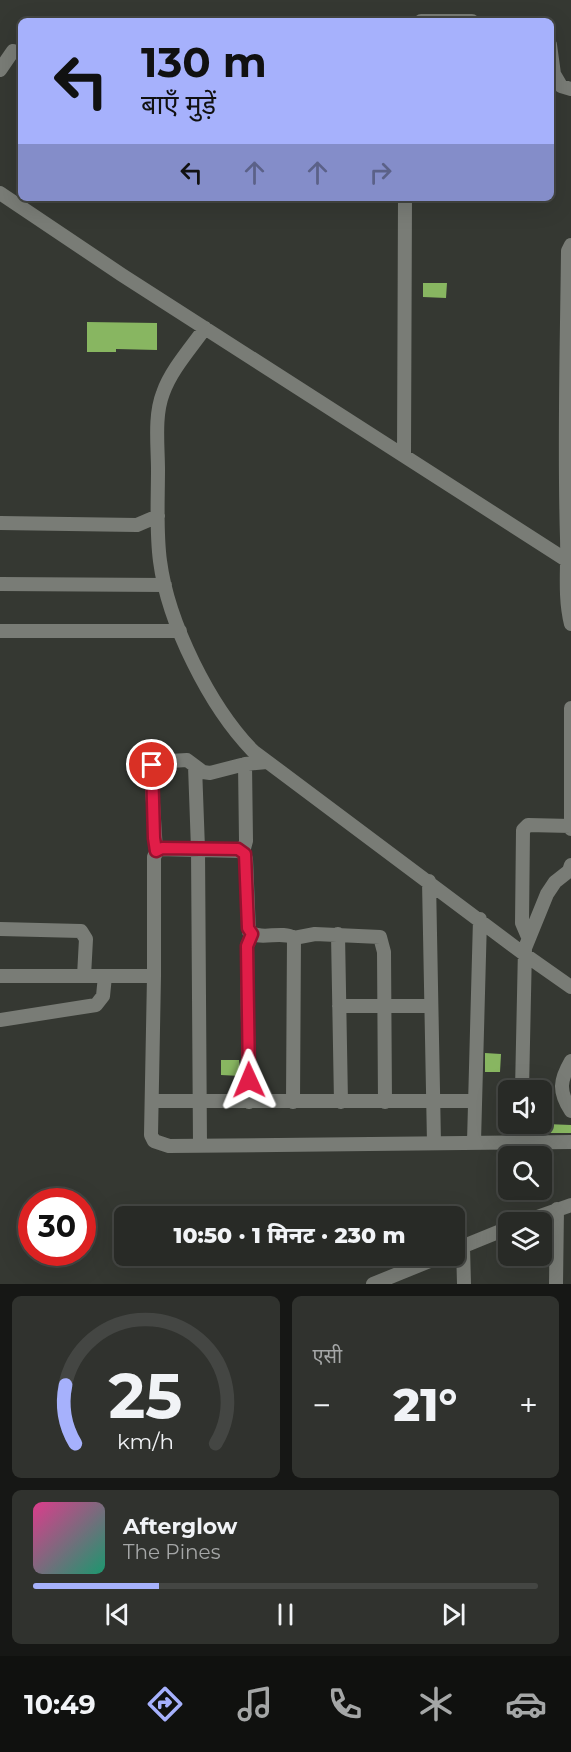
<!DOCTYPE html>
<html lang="hi">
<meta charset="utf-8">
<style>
:root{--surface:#282a26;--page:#30322e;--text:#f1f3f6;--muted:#a5a7a7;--line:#444643;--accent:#a6b1fc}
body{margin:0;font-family:Montserrat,"Noto Sans Devanagari",sans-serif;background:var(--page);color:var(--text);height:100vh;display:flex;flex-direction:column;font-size:22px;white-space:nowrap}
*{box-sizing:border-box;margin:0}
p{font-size:20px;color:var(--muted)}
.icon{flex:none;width:33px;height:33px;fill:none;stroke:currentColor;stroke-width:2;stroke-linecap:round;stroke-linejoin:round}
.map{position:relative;height:1284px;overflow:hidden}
.details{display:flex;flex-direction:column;gap:12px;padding:12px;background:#161715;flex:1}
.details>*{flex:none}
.banner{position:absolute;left:18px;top:18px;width:536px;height:183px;border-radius:9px;box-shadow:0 6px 24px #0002,0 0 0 2px var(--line);background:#a6b1fc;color:#111;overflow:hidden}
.tools{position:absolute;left:498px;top:1080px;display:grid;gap:12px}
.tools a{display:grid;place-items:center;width:54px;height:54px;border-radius:9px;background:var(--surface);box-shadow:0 6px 24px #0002,0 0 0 2px var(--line);font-size:30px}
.speed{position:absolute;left:18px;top:1188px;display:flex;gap:12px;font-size:30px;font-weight:700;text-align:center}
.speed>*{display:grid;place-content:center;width:78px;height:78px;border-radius:50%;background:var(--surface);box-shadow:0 6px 24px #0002,0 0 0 2px var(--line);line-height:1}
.speed .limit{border:9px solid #d22;background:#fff;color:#111}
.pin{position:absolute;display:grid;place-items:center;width:51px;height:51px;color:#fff;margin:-26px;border:3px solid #fff;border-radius:50%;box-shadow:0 2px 6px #0007}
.me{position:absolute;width:66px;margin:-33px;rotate:359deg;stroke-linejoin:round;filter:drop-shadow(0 0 4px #0008)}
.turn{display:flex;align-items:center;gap:21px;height:126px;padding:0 24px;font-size:27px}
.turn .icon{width:78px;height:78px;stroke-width:2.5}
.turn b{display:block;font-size:42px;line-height:51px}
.lanes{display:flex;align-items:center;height:57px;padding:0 24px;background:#0003;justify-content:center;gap:30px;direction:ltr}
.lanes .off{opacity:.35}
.big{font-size:45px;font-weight:800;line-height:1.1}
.details .widget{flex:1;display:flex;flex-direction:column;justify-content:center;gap:9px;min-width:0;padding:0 21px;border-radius:9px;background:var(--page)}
.details .dial{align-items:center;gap:0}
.dial svg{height:156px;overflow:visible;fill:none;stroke:var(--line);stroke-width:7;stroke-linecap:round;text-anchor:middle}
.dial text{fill:var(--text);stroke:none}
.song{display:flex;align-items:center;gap:18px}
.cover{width:72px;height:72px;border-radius:9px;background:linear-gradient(135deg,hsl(330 70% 55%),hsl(160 70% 35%))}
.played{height:6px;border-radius:3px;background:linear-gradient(90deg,var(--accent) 25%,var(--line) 25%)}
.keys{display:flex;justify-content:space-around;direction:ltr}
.heat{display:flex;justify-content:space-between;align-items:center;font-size:33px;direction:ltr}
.details .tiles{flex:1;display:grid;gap:12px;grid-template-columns:1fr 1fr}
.widget:last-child{grid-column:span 2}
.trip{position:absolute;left:114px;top:1206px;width:351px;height:60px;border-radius:9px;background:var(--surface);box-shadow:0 6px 24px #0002,0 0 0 2px var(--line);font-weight:800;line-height:60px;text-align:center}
.menu{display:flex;height:96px;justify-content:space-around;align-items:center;background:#10110f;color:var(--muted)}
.menu .icon{width:42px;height:42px}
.menu .selected{color:var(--accent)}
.menu b{font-size:27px;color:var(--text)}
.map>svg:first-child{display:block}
</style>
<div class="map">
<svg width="571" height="1284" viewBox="0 0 571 1284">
<rect width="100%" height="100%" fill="#353832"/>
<path fill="#88b661" d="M423 283H447L446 298 423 297Z
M87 322 157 323V350L116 349V352H87Z
M485 1053 501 1054 500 1072H485Z
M221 1060H239L240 1076 221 1075Z
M546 1124 571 1125V1133H545Z"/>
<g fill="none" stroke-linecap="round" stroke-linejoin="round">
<path stroke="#797c76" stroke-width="14" d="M421 21H472
M550 45 554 74 561 86 571 89
M0 70 13 51
M0 193 122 275 571 563
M571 245 568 251C567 346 564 442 567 538 568 567 564 596 571 624
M205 328C191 348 171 370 163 393 154 416 158 446 158 470 158 500 156 531 160 561 168 623 210 707 253 751L524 954 571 987
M404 455 405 198
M0 523 137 525 158 516
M0 584 165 585
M0 631H180
M571 708V829
M195 766 198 849 200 1145
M156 851 152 787 153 762 187 760 203 772 210 773 245 764 267 762
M243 852 246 841 245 764
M429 881 434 1143
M0 929 81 931 86 939 84 976
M338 934 341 1102
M528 937 522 923 523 830 528 825 571 826
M294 938 315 934 380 937 384 952 385 1102
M0 976H154
M339 1006H431
M0 1020 96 1005 103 996 105 976
M571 1061C560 1080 558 1091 571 1111
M522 1090 525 948 547 894 555 882 569 871 571 865
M152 1101H474
M249 1102 247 946 252 934
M293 1102 294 938C281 930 262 941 249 932L246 859 242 851 158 849 154 857V976L151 1135 154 1141 169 1146 571 1142
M521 1141V1124
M474 1142 480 919
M523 1222 571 1205
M463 1247 464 1284
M454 1250 508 1228
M373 1284 442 1256
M556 1284 557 1209"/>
</g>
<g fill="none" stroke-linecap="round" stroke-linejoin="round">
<defs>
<path id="route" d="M152 765 154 838 156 851 162 848 238 849 245 854 248 928 252 934 247 946 249 1080"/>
</defs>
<use href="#route" stroke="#92132f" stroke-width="15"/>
<use href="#route" stroke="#e11d48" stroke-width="10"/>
</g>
</svg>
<div class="tools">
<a><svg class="icon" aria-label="sound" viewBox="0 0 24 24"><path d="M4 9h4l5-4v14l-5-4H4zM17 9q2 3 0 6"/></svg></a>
<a><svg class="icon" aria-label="search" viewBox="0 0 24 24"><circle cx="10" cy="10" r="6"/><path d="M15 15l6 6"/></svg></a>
<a><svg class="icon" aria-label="layers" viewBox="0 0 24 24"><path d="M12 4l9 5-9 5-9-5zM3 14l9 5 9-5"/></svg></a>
</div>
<div class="speed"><div class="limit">30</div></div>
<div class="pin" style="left:152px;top:765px;background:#d93025"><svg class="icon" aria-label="arrive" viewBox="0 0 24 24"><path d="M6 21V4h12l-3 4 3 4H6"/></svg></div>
<svg class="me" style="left:249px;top:1080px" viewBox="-20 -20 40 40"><path d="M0-17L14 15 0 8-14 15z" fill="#e11d48" stroke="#fff" stroke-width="4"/></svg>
<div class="trip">10:50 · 1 मिनट · 230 m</div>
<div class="banner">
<div class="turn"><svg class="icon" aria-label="left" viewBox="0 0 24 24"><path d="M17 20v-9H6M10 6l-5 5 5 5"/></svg><div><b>130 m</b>बाएँ मुड़ें</div></div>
<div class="lanes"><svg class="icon" aria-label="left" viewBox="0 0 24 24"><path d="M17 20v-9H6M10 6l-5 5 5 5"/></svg><svg class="icon off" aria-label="ahead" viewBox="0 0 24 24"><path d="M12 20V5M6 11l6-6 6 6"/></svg><svg class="icon off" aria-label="ahead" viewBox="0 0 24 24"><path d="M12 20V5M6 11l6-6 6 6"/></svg><svg class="icon off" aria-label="right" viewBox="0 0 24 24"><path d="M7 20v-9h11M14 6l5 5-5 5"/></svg></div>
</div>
</div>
<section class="details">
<div class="tiles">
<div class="widget dial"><svg viewBox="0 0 100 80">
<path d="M14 69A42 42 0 1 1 86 69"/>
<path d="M14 69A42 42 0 0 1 9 39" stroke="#a6b1fc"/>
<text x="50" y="56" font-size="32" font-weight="700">25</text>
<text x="50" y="72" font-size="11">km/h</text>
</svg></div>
<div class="widget"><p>एसी</p>
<div class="heat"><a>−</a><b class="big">21°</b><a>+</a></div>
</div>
<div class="widget">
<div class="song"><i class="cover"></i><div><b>Afterglow</b><p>The Pines</p></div></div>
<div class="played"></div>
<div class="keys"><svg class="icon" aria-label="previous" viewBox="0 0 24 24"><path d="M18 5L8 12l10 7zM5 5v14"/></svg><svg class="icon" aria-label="pause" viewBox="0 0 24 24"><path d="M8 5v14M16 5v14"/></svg><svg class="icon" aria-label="next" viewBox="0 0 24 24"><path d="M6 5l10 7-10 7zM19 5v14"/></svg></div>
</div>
</div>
</section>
<nav class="menu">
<b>10:49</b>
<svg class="icon selected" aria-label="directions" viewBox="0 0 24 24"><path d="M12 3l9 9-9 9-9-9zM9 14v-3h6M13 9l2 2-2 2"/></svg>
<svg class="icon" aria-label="music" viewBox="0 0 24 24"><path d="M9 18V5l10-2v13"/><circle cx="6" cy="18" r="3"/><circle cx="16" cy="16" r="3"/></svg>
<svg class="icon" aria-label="phone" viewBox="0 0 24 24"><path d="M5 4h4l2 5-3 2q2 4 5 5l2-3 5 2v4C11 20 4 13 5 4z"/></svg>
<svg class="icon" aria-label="climate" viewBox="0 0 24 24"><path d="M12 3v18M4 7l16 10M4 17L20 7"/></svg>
<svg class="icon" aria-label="car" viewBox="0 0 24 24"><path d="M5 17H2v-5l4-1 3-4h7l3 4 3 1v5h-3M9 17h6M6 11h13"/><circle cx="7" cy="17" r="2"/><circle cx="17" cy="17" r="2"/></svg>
</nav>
